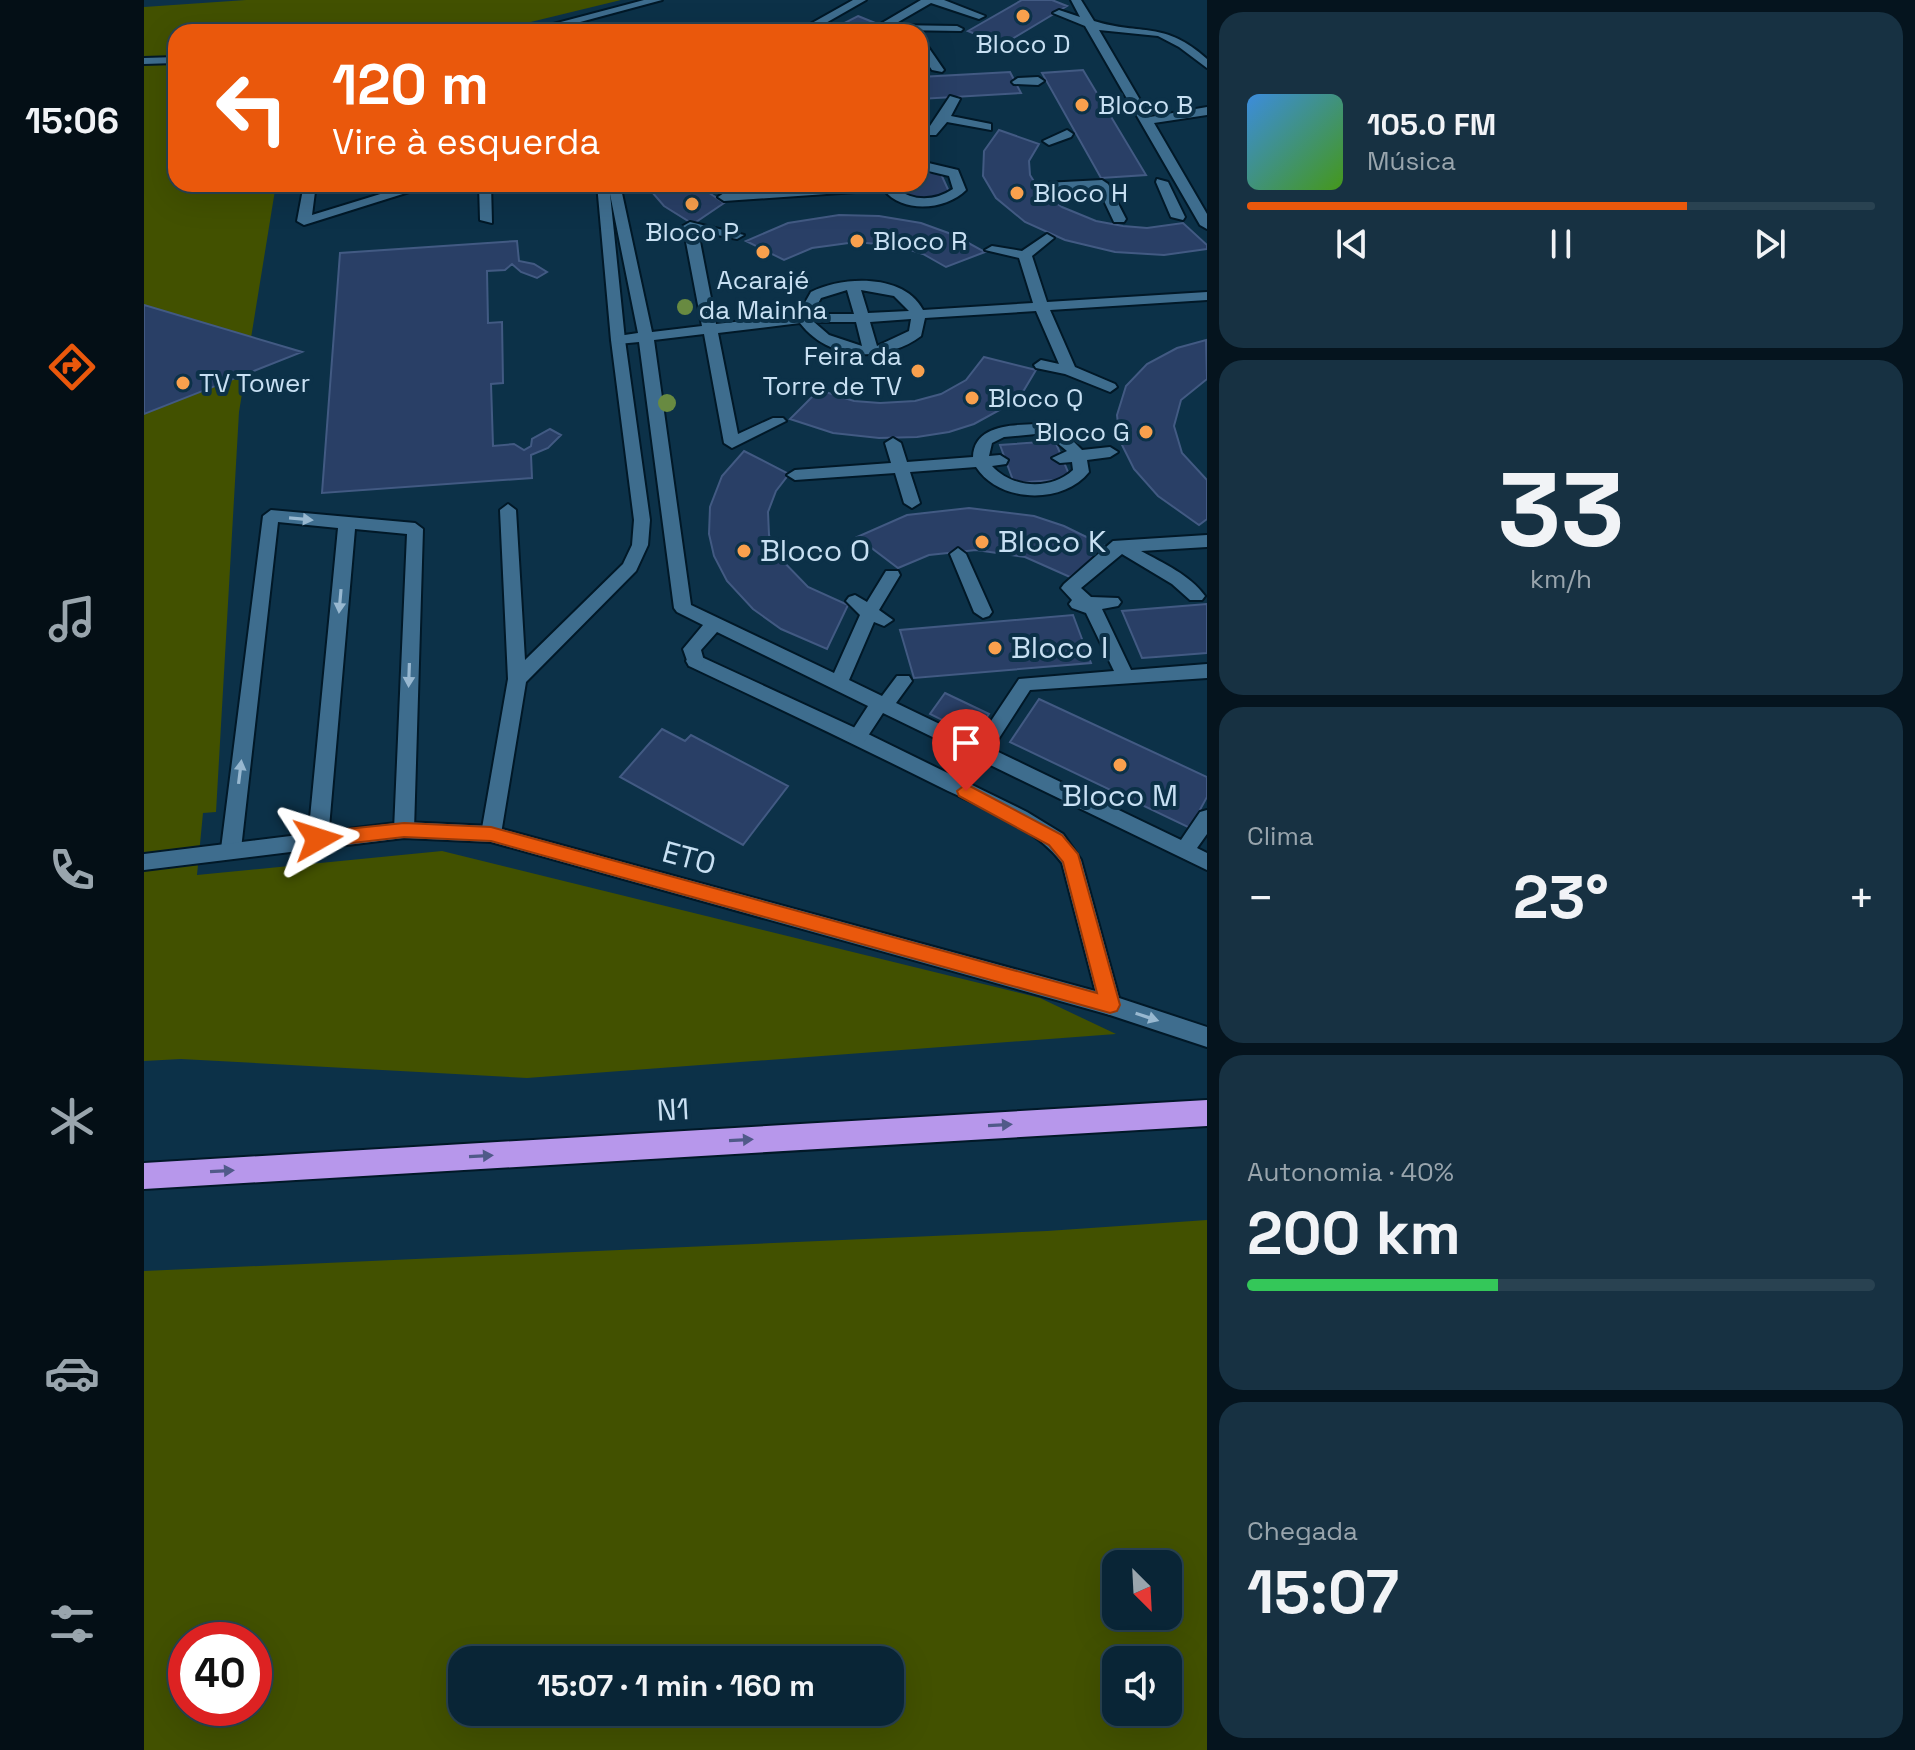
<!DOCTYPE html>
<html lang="pt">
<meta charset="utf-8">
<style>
:root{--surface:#092536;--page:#173142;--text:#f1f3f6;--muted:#99a5ad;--line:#294251;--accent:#ea580c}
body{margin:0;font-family:"Space Grotesk",sans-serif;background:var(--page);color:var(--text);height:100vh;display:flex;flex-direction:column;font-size:30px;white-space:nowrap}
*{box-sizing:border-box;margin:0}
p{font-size:26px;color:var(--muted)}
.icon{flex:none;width:44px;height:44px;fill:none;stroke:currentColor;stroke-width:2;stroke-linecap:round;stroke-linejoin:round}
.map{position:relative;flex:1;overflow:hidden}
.sheet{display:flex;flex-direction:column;gap:12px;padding:12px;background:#05141e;width:708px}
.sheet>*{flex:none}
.top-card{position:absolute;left:24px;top:24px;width:760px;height:168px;border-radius:24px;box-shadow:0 8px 32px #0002,0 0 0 2px var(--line);background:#ea580c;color:#fff;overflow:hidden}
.needle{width:52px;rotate:156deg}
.buttons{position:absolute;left:958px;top:1550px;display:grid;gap:16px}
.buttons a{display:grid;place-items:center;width:80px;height:80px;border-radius:16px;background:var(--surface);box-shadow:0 8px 32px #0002,0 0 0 2px var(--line);font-size:40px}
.speed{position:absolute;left:24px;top:1622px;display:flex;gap:16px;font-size:40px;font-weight:700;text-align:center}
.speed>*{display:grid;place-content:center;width:104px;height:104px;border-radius:50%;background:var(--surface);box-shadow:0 8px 32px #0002,0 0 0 2px var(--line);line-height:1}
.speed .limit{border:12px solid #d22;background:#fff;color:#111}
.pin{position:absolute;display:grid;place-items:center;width:68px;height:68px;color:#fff;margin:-82px -34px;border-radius:50% 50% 50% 0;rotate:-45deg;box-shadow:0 0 8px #0007}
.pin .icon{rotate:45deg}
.me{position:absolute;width:88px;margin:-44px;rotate:84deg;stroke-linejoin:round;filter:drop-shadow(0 0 6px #0008)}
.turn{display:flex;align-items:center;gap:28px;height:168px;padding:0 32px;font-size:36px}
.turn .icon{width:104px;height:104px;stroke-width:2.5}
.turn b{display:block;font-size:56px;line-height:68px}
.big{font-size:60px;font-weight:700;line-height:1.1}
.sheet .tile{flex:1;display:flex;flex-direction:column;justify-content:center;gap:12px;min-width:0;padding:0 28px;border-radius:24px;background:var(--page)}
.sheet .dial{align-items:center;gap:0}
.dial b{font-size:104px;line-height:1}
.song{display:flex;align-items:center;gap:24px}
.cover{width:96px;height:96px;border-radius:12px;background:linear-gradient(135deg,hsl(210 70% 55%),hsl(100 70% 35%))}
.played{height:8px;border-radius:4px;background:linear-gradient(90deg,var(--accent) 70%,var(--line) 70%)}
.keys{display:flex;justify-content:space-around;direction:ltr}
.heat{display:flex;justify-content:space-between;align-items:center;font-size:44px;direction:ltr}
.charge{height:12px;border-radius:6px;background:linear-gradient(90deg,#34c759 40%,var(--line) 0)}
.trip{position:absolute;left:304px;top:1646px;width:456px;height:80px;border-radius:24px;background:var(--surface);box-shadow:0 8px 32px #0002,0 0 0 2px var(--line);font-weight:700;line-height:80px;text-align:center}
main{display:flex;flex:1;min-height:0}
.tab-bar{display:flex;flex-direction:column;width:144px;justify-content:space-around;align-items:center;background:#040f16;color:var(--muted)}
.tab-bar .icon{width:56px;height:56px}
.tab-bar .active{color:var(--accent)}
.tab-bar b{font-size:36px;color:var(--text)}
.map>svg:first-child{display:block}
</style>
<main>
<nav class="tab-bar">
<b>15:06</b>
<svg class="icon active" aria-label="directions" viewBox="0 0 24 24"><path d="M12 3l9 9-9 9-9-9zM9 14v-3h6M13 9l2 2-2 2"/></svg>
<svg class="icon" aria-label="music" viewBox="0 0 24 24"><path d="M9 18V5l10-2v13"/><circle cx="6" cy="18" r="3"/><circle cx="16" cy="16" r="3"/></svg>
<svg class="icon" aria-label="phone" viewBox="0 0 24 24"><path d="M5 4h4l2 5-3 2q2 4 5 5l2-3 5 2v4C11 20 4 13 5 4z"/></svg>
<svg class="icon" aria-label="climate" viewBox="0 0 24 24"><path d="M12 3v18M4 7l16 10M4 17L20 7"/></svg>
<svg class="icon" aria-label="car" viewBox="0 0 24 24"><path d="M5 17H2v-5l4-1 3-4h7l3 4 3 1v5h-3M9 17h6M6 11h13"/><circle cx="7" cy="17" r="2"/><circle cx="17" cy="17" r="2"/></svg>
<svg class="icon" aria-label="filters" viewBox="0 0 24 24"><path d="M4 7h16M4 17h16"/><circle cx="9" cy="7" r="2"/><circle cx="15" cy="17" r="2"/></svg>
</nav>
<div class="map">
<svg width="1063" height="1750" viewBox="0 0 1063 1750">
<rect width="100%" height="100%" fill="#0c3148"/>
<path fill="#425100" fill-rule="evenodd" d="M102 0H477L345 32H32V184H132L95 412 72 812 59 813 53 875 298 851 896 998 972 1034 383 1078 37 1059 0 1061V7Z
M1063 1220V1750H0V1271L903 1231ZM972 1564H1024V1616H972ZM42 1640H110V1708H42ZM318 1660H746V1712H318ZM972 1660H1024V1712H972Z"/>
<path fill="#293f66" stroke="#425a83" stroke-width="2" d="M878 0H908L923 6 858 45 824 31Z
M714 16 746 29 741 32H683Z
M939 70 1002 175 957 178 898 73Z
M866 72 877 93 776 99V77Z
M855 130 895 144 885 161 886 175 896 191 918 207 952 221 979 226 1003 228 1039 223 1063 245V249L1020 255 971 252 921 240 881 222 852 198 839 176 840 151Z
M796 172 808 198 762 201 754 184H776V174Z
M501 184H552L580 203 549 224 520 206Z
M695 215 735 216 777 223 810 235 841 252 802 267 779 254 754 246 712 242 668 248 640 260 602 241 644 223Z
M373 241 375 261 390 264 403 272 393 278 377 272 368 264 361 270 343 271 344 323 358 322 359 383 347 384 349 446 370 444 380 450 387 446 388 439 406 429 417 435 404 448 387 455 388 478 178 493 196 253Z
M0 305 158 352 0 414Z
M1062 340 1063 379 1037 400 1030 426 1038 453 1063 480V519L1055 525 1014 496 990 469 976 441 973 415 982 386 1003 364 1033 348Z
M840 357 892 370 880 390 863 406 830 424 805 432 773 437 735 438 689 433 646 419 675 390 710 401 736 403 771 401 797 394 822 380Z
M911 441 927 479 870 483 856 445Z
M600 451 645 474 632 491 624 512 625 535 633 555 664 587 704 605 683 649 637 629 609 609 583 581 570 556 565 534 566 507 578 476Z
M825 508 890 516 920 526 963 547 926 577 881 557 832 550 785 555 754 568 713 537 763 515Z
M1063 604V653L1012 657 998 658 978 611Z
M929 615 947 663 770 678 756 630Z
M801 693 845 714 830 736 786 714Z
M895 699 1063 777V797L1046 828 866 742Z
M518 729 541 741 547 735 644 786 599 845 476 777Z"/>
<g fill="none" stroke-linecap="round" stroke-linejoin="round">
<defs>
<path id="lane" d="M160 184H172L168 215 269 184H281V187L160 225 153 221Z
M335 184H347L348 223 336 220Z
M453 184H465L481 340 506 520 504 545 492 571 382 682 357 834 354 840H340L337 834 364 679 356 510 364 504 372 510 381 660 479 564 488 545 490 520 467 340Z
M127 510 271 523 279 529 270 830 267 836H253L250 830 263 534 211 529 184 839 181 845H167L164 839 194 528 134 522 97 849 94 855H80L77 849 119 516Z
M551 654 720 732 883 812 919 834 937 860 977 1005 974 1012 966 1015 958 1012 955 1005 918 863C890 825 836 807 794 786 712 745 628 705 545 666L542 661 545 656Z"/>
<path id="street" d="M709 0H722L666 32H652Z
M777 0H800L841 16 835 19 787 3 749 25 813 26 819 29 817 31 753 30 749 29V25L738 23Z
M927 0H937L950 21C998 36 1020 20 1063 59V68L1035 47 1014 36 955 30 1006 117 1063 107V115L1010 123 1063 214V229L1056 225 941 26 909 13 915 10 936 17Z
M776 40 780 41 800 70 798 72 788 70 776 52Z
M874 78 894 77 900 81 894 85 870 84 868 82Z
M806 96 816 99 807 116 847 124V130L803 122 792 135H784L782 132Z
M923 130 929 134 927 137 905 145 899 141Z
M776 161 814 170 822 190C802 210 759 214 740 190L580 201 574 197 580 193 758 184 752 188C769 202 791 201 809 189L805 176 776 169Z
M1013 179 1024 182 1041 217 1039 220 1027 217 1012 182Z
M958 180 964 184 982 219 980 222H970L954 188 901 191 895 187 901 183Z
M464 184H476L508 332 558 326 539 226 546 222 600 235 593 239 554 231 572 324 654 315 667 292C698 276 760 273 779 310L889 303 875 258 841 250 848 246 878 251 903 234 910 238 888 256 903 302 1063 292V300L906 310 931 367 971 384 973 387 966 392 921 374 892 368 890 365 897 360 915 364 892 311 781 318 777 336C741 363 685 361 656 323L574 333 594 434 629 418H639L642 421 588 448 580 443 560 334 510 340 547 605 690 673 716 615 702 601 705 597 711 595 723 602 742 571H754L756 575 735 610 749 620 740 626 730 622 705 680 738 696 753 676H765L768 681 752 703 833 742 875 679 970 671 942 613 928 608 925 604 928 600 917 588 920 584 969 541 1063 535V547L997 551C1019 563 1046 575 1061 596L1058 600H1046L1028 584 978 554 937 588 947 597 974 598 977 602 974 606 958 609 987 670 1063 664V678L886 690 848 749 1037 840 1056 812 1063 810V834L1053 848 1063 853V870L739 713 720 742H706L704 737 724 706 573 632 557 650 560 661 557 666H545L539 649 559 625 533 612 530 608 495 342 474 344 467 340 474 336 494 333ZM703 290 710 314H668L677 298ZM717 290 750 296 765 311 724 313ZM767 319 765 331 733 346 726 322ZM670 322H712L718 346 685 335Z
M892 424 922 434 938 450 966 447 974 452 966 457 943 460 945 472C919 505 855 503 832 467L766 472 776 503 768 508 760 503 751 473 651 480 643 475 651 470 747 463 741 443 749 438 757 443 763 462 829 457C830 425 868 425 892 424ZM892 434 911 441 923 451 908 458 916 463 928 462 929 470C906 491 868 488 848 466L862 464 864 460 856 455 845 456 848 443 860 437Z
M814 548 822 554 848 612 845 616 839 618 830 612 806 554Z"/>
<path id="secondary" d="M500 0H518L399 32H379Z
M32 57V63L0 64V58Z
M260 822 347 826 966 995 1063 1027V1047L966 1015 347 842 260 838 0 870V854Z"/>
<path id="highway" d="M1063 1100V1126L0 1189V1163Z"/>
</defs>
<use href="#lane" stroke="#011827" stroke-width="4"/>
<use href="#street" stroke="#011827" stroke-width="4"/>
<use href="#secondary" stroke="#011827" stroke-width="4"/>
<use href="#highway" stroke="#011827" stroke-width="4"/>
<use href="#lane" fill="#3e6d8e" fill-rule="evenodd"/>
<use href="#street" fill="#3e6d8e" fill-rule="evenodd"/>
<use href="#secondary" fill="#3e6d8e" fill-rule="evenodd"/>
<use href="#highway" fill="#b797eb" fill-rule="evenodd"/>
</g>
<g fill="#688a41">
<circle cx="541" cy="307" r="8"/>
<circle cx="523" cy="403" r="9"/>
</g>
<defs><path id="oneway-solid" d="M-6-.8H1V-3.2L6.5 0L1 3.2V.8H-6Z" transform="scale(2)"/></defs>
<g fill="#98b8d0">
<use href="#oneway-solid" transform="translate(157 519) rotate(5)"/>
<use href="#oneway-solid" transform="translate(196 601) rotate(95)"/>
<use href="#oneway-solid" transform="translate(265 675) rotate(92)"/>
<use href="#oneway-solid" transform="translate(96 772) rotate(-83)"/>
<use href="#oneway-solid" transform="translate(1003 1017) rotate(18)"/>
</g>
<g fill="#505a89">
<use href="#oneway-solid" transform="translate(856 1125) rotate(-3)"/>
<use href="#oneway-solid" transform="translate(597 1140) rotate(-3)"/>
<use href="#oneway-solid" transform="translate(337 1156) rotate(-3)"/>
<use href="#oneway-solid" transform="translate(78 1171) rotate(-3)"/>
</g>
<path fill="#ea580c" stroke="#983908" stroke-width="2" d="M822 784 918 835 934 854 976 1005 973 1011 966 1013 347 841 260 837 174 847 165 839 174 832 260 823 347 827 953 993 919 862 905 845 815 796 813 791Z"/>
<g fill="#f9a04d" stroke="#0c3148" stroke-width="3">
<circle cx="879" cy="16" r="8"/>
<circle cx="938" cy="105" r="8"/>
<circle cx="873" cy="193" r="8"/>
<circle cx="548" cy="204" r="8"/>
<circle cx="713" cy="241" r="8"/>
<circle cx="619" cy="252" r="8"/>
<circle cx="774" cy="371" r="8"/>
<circle cx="39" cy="383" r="8"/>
<circle cx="828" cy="398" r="8"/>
<circle cx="1002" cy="432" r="8"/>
<circle cx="838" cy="542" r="8"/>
<circle cx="600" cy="551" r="8"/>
<circle cx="851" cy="648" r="8"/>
<circle cx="976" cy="765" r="8"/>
</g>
<g text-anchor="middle" stroke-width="8" stroke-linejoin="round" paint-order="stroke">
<g font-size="26" fill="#c8e0f3" stroke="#0c3148" text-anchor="start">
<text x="879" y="53" text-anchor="middle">Bloco D</text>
<text x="954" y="114">Bloco B</text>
<text x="889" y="202">Bloco H</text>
<text x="548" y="241" text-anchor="middle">Bloco P</text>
<text x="729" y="250">Bloco R</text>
<text x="619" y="289" text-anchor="middle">Acarajé<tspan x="619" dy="30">da Mainha</tspan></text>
<text x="758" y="365" text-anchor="end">Feira da<tspan x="758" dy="30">Torre de TV</tspan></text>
<text x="55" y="392">TV Tower</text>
<text x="844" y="407">Bloco Q</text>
<text x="986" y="441" text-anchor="end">Bloco G</text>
</g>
<g font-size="30" fill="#c8e0f3" stroke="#0c3148" text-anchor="start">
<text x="854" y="552">Bloco K</text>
<text x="616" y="561">Bloco O</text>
<text x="867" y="658">Bloco I</text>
<text x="976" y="806" text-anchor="middle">Bloco M</text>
</g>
<g font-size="30" fill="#c8e0f3" stroke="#0c3148">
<text transform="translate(545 858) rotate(15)" y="10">ETO</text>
<text transform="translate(529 1110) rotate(-3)" y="10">N1</text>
</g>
</g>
</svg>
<div class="buttons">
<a><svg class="needle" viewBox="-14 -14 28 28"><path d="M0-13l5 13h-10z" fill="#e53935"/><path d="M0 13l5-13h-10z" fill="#99a5ad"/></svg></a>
<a><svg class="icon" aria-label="sound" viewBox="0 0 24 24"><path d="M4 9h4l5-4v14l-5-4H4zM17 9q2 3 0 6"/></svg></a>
</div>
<div class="speed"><div class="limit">40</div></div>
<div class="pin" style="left:822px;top:791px;background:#d93025"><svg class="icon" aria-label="arrive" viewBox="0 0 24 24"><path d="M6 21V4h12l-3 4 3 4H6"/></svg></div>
<svg class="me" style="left:174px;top:839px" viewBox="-20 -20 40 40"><path d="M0-17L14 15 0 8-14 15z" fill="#ea580c" stroke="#fff" stroke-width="4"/></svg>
<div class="trip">15:07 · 1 min · 160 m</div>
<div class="top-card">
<div class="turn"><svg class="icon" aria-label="left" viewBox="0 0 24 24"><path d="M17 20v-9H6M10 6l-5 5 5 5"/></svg><div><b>120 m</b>Vire à esquerda</div></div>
</div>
</div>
<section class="sheet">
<div class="tile">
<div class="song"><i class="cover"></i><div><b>105.0 FM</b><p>Música</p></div></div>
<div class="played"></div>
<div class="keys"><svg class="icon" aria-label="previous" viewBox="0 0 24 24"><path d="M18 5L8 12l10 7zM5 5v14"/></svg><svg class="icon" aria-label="pause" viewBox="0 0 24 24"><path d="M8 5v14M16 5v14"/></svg><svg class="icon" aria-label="next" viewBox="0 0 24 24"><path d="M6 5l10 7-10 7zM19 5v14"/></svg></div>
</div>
<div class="tile dial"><b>33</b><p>km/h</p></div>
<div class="tile"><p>Clima</p>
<div class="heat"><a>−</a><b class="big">23°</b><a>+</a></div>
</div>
<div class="tile"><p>Autonomia · 40%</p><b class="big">200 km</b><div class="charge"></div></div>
<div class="tile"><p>Chegada</p><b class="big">15:07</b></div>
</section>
</main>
